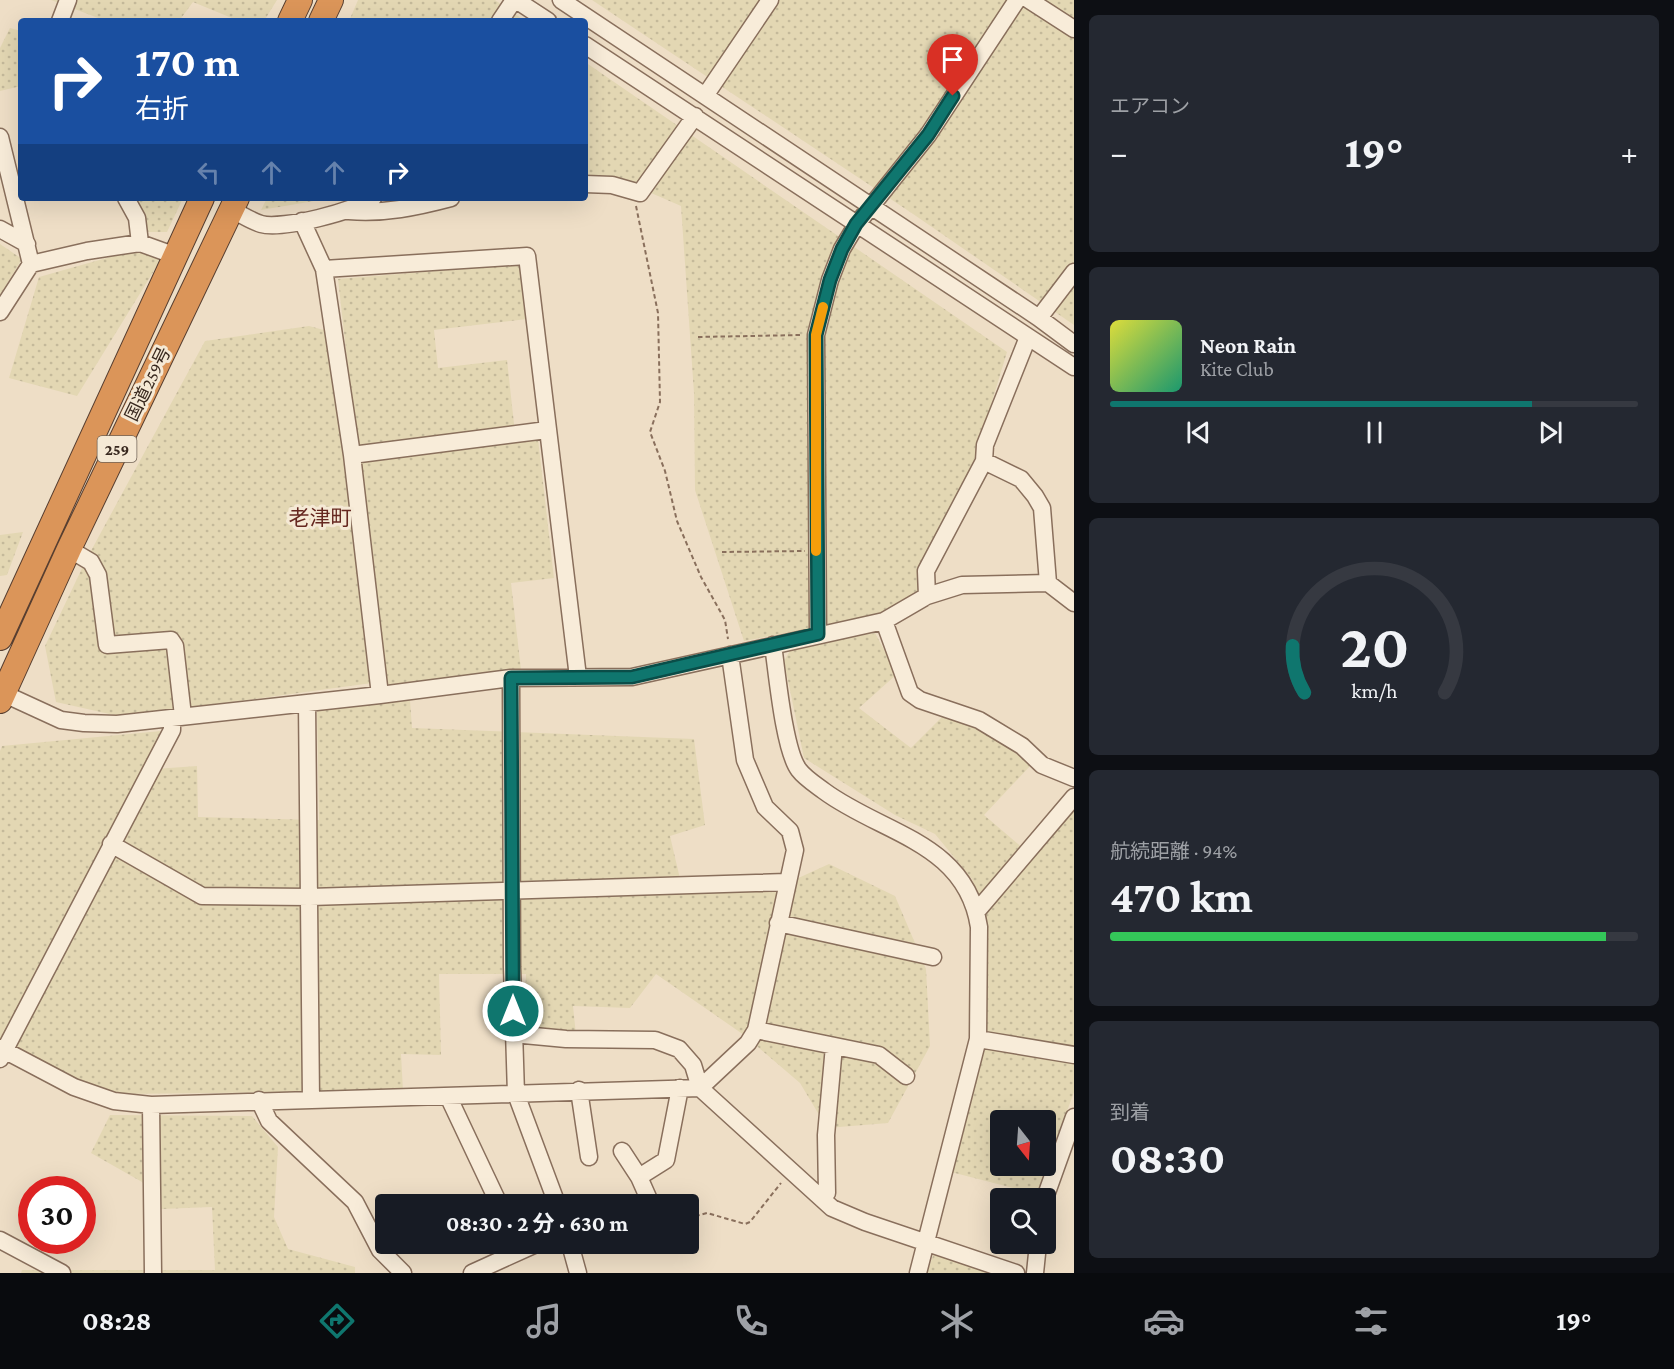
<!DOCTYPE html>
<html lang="ja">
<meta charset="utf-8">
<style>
:root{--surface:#171b24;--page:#242831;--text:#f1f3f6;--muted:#9ea1a6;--line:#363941;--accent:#0f766e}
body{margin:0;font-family:"Crimson Pro","Noto Sans JP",serif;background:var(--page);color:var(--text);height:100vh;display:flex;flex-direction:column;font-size:22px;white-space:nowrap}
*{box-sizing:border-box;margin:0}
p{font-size:20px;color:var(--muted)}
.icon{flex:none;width:33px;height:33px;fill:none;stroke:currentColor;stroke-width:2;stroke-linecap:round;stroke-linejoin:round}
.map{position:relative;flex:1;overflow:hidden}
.panel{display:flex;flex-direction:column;gap:15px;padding:15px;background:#0d0f14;width:600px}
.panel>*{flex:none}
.guide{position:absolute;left:18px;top:18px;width:570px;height:183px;border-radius:6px;box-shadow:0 6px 24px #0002;background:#1a4fa0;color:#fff;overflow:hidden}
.needle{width:39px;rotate:163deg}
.fabs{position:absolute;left:990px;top:1110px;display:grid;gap:12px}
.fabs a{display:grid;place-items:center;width:66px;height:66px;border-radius:6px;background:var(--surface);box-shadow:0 6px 24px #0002;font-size:30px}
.speed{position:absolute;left:18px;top:1176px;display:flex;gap:12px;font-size:30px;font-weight:700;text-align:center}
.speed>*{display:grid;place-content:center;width:78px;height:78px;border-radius:50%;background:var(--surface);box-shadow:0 6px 24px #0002;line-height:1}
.speed .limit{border:9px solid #d22;background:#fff;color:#111}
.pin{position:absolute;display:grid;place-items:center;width:51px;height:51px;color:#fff;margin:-62px -26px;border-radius:50% 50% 50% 0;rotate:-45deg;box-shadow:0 0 6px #0007}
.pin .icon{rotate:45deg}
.me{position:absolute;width:66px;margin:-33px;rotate:0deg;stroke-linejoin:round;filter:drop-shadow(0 0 4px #0008)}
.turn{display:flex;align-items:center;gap:21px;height:126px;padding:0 18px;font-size:27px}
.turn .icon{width:78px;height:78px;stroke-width:2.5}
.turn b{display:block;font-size:42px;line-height:51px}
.lanes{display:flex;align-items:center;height:57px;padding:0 18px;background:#0003;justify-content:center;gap:30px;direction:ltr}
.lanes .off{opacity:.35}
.big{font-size:45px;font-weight:700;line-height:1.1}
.panel .tile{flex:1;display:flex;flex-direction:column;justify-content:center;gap:9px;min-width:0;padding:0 21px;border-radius:9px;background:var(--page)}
.panel .dial{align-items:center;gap:0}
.dial svg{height:156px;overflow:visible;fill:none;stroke:var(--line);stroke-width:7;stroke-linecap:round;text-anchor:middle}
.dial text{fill:var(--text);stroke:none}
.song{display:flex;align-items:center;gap:18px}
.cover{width:72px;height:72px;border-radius:9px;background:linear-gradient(135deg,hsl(60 70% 55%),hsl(160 70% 35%))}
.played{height:6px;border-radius:3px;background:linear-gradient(90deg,var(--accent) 80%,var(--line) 80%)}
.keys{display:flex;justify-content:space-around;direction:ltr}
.heat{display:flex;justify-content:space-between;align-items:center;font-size:33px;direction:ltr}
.charge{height:9px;border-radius:4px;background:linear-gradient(90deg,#34c759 94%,var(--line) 0)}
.trip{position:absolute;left:375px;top:1194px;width:324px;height:60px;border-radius:6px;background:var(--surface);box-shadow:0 6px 24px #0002;font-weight:700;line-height:60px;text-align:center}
.tab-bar{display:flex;height:96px;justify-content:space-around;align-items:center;background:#090b0e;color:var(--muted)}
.tab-bar .icon{width:42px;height:42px}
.tab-bar .selected{color:var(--accent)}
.tab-bar b{font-size:27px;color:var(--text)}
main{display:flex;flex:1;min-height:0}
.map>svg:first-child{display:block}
</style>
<main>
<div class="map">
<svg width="1074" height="1273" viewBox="0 0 1074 1273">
<defs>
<pattern id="farmland-dots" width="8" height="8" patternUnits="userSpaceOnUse" patternTransform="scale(1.5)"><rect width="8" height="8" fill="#e3d7b3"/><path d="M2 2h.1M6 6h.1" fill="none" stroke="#c4b99a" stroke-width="1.8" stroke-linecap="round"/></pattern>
</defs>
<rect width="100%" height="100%" fill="#eedec6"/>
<path fill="url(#farmland-dots)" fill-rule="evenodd" d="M51 0H277L264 21H239L193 2 179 21H106Z
M358 0H495L525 21H349Z
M592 0H1074V325L916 216Z
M10 28 21 31V86L0 91V48Z
M585 62 1007 352 973 464 918 569V594L881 615 744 641 695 490 694 393 681 206 619 179 585 174Z
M130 198H183L167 232H146Z
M267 198H332L261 210Z
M0 244 22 259 0 295Z
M135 250 163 256 77 396 9 378 39 277Z
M521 264 527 319 434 330 438 368 507 360 516 442 538 439 554 578 511 583 521 670 384 686 338 279Z
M309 326 335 333 372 683 123 717 56 702 45 646 86 560 205 341Z
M23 532 7 575 0 576V535Z
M875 633 897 674 859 708 911 748 944 715 979 726 1031 765 984 815 1032 856 1074 806V1092L1037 1194 951 1172 982 1043 984 913 972 879 935 834 895 815 804 758 784 661 791 649ZM1000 1120H1046V1166H1000Z
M410 700 412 728 694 739 705 825 670 836 681 883 794 880 829 864 895 896 926 969 930 1046 888 1123 827 1128 800 1083 744 1035 656 974 630 1008 573 1006 576 1035 524 1028 526 974H439L441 1055 401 1054 403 1091 121 1094 71 1077 0 1041V751L2 746 161 731 155 769 197 766 198 817 319 820 317 709Z
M110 1115 252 1116 278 1147 274 1217 288 1249 355 1267V1273H21L22 1270H215L212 1207 161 1209 142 1182 91 1153Z
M934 1253 995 1273H927Z"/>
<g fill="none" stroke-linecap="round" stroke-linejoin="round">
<defs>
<path id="minor" d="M516 0 548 21
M561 0 1039 318 1074 344
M1029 0 1074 29
M60 21 68 0
M500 21 514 0
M585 45 1074 367
M705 96 770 0
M0 137 31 264 0 312
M585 184 612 185 640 193 695 116
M126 198 137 218 140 243
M232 210C241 214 251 221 261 224 282 230 356 211 373 198
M349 211C384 214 417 207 451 198
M302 221 324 269 352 455 380 695
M0 229 27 244
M31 264 87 251 140 243 176 256
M324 269 527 256 578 677
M1039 318 1074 272
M352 455 547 430
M984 461 1021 479 1035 496 1042 508 1048 583
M69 549 91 562 98 575 107 645 171 640 175 646 183 716
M927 596 926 571 984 461 985 445 1028 337
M884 621 910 693 920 700 979 720 1022 746 1042 765 1074 778
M818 634 816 335 830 280 842 249 857 224 928 135 1017 0
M773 645C777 672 784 751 799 770 805 778 816 785 824 791 882 834 966 842 979 927L978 1039 918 1273
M511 678 512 967 516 1094 557 1204
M0 692 61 720 84 723 117 724 380 695 511 678 632 677 884 621 927 596 962 585 1048 583 1074 603
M307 703 311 1100
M111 844 202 896 310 897 787 882
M977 911 1074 797
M778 923 933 957
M756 1030 879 1055 906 1076
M513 1034 566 1039 655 1040 679 1049 693 1065 700 1088 832 1208 865 1222 1016 1273
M978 1039 1074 1055
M0 1048 74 1087 114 1101 151 1105 700 1088 748 1043 756 1030 795 850 790 831 765 807 745 760 730 655
M0 1059 172 730V719
M579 1090 589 1157
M448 1096 499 1204
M259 1100 269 1121 355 1202 380 1250 403 1273
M151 1105 153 1273
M622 1151 639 1177 651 1204
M639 1177 666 1160 680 1088
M1045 1198 1074 1117
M822 1199 827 1193 826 1135 834 1046
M0 1240 62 1273
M570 1244 578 1273
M472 1273 536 1244
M1035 1273 1038 1244"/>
<path id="highway" d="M290 21 300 0
M321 21 331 0
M0 638 202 198
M0 701 69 549 237 198"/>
</defs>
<use href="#minor" stroke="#896f5c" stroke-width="19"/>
<use href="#highway" stroke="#573e30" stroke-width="26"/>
<path stroke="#896f5c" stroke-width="2" stroke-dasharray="4.5 3" stroke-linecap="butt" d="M636 206 658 313 660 402 650 432 665 471 677 521 701 577 725 620 728 639
M698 337 801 335
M722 552 805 551
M688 1218 707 1213 745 1224 750 1222 781 1183"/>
<use href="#minor" stroke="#f8ecd9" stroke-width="16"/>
<use href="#highway" stroke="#db9559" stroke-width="24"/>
</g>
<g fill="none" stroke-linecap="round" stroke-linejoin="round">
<defs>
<path id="route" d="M513 1011 511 678 632 677 818 634 816 335 830 280 842 249 856 224 928 135 953 96"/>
</defs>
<use href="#route" stroke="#0a4d48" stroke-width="15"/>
<use href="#route" stroke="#0f766e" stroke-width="10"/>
<path stroke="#f59e0b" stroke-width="10" d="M816 551V335L823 307"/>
</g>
<g text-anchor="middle" stroke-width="6" stroke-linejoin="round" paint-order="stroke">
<rect fill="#f5e9d5" stroke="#716356" stroke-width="1.5" x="97.5" y="436" width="39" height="26" rx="4.5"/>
<g font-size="16" font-weight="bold" fill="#39291f">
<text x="117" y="455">259</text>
</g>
<g font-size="18" fill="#39291f" stroke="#f5e9d5">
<text transform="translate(148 384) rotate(-64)" y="6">国道259号</text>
</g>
<g font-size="21" fill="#65271f" stroke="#f5e9d5">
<text x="320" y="525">老津町</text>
</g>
</g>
</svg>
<div class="fabs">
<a><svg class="needle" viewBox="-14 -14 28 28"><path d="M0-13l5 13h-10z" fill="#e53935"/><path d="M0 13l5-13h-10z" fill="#9ea1a6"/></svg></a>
<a><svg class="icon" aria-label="search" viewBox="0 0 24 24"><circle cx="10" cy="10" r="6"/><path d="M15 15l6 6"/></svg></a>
</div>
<div class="speed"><div class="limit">30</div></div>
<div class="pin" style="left:953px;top:96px;background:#d93025"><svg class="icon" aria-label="arrive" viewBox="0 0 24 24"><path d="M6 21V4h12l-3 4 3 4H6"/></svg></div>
<svg class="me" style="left:513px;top:1011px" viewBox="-20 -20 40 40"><circle r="17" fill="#0f766e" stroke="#fff" stroke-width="3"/><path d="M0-11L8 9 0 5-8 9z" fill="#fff"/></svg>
<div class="trip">08:30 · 2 分 · 630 m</div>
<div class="guide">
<div class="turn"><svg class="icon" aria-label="right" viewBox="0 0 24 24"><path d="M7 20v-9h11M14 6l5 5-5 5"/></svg><div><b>170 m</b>右折</div></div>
<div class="lanes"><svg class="icon off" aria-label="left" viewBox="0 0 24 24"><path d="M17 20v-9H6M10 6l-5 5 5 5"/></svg><svg class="icon off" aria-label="ahead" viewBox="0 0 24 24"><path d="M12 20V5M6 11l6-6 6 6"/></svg><svg class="icon off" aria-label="ahead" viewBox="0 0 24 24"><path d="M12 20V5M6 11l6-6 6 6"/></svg><svg class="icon" aria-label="right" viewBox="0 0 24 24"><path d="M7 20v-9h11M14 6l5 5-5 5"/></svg></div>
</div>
</div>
<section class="panel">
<div class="tile"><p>エアコン</p>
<div class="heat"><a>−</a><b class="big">19°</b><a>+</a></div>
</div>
<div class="tile">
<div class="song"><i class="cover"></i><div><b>Neon Rain</b><p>Kite Club</p></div></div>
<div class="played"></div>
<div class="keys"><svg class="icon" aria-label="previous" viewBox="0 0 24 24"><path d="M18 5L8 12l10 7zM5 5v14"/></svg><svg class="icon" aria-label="pause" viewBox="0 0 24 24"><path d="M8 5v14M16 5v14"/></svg><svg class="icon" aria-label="next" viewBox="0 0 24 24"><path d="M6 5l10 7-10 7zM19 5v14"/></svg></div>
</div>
<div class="tile dial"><svg viewBox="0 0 100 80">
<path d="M14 69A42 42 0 1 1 86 69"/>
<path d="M14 69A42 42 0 0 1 8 45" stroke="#0f766e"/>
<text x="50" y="56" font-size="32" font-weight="700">20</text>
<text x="50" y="72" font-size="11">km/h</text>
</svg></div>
<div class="tile"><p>航続距離 · 94%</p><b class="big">470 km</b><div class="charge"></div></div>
<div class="tile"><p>到着</p><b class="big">08:30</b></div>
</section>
</main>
<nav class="tab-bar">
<b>08:28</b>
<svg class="icon selected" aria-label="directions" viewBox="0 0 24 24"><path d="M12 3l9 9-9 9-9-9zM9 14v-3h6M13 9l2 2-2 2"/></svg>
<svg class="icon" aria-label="music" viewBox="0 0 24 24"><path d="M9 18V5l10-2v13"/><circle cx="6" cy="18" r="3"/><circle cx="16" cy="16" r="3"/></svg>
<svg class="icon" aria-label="phone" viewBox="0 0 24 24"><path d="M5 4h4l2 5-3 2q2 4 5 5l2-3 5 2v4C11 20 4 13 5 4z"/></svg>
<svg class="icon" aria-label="climate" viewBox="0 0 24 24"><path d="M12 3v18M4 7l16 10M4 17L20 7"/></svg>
<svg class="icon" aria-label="car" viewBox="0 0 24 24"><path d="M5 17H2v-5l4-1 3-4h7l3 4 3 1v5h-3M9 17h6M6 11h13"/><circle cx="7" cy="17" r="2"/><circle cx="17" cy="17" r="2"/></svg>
<svg class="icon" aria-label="filters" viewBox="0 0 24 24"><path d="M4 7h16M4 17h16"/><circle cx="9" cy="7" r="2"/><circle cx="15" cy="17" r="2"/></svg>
<b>19°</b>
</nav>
